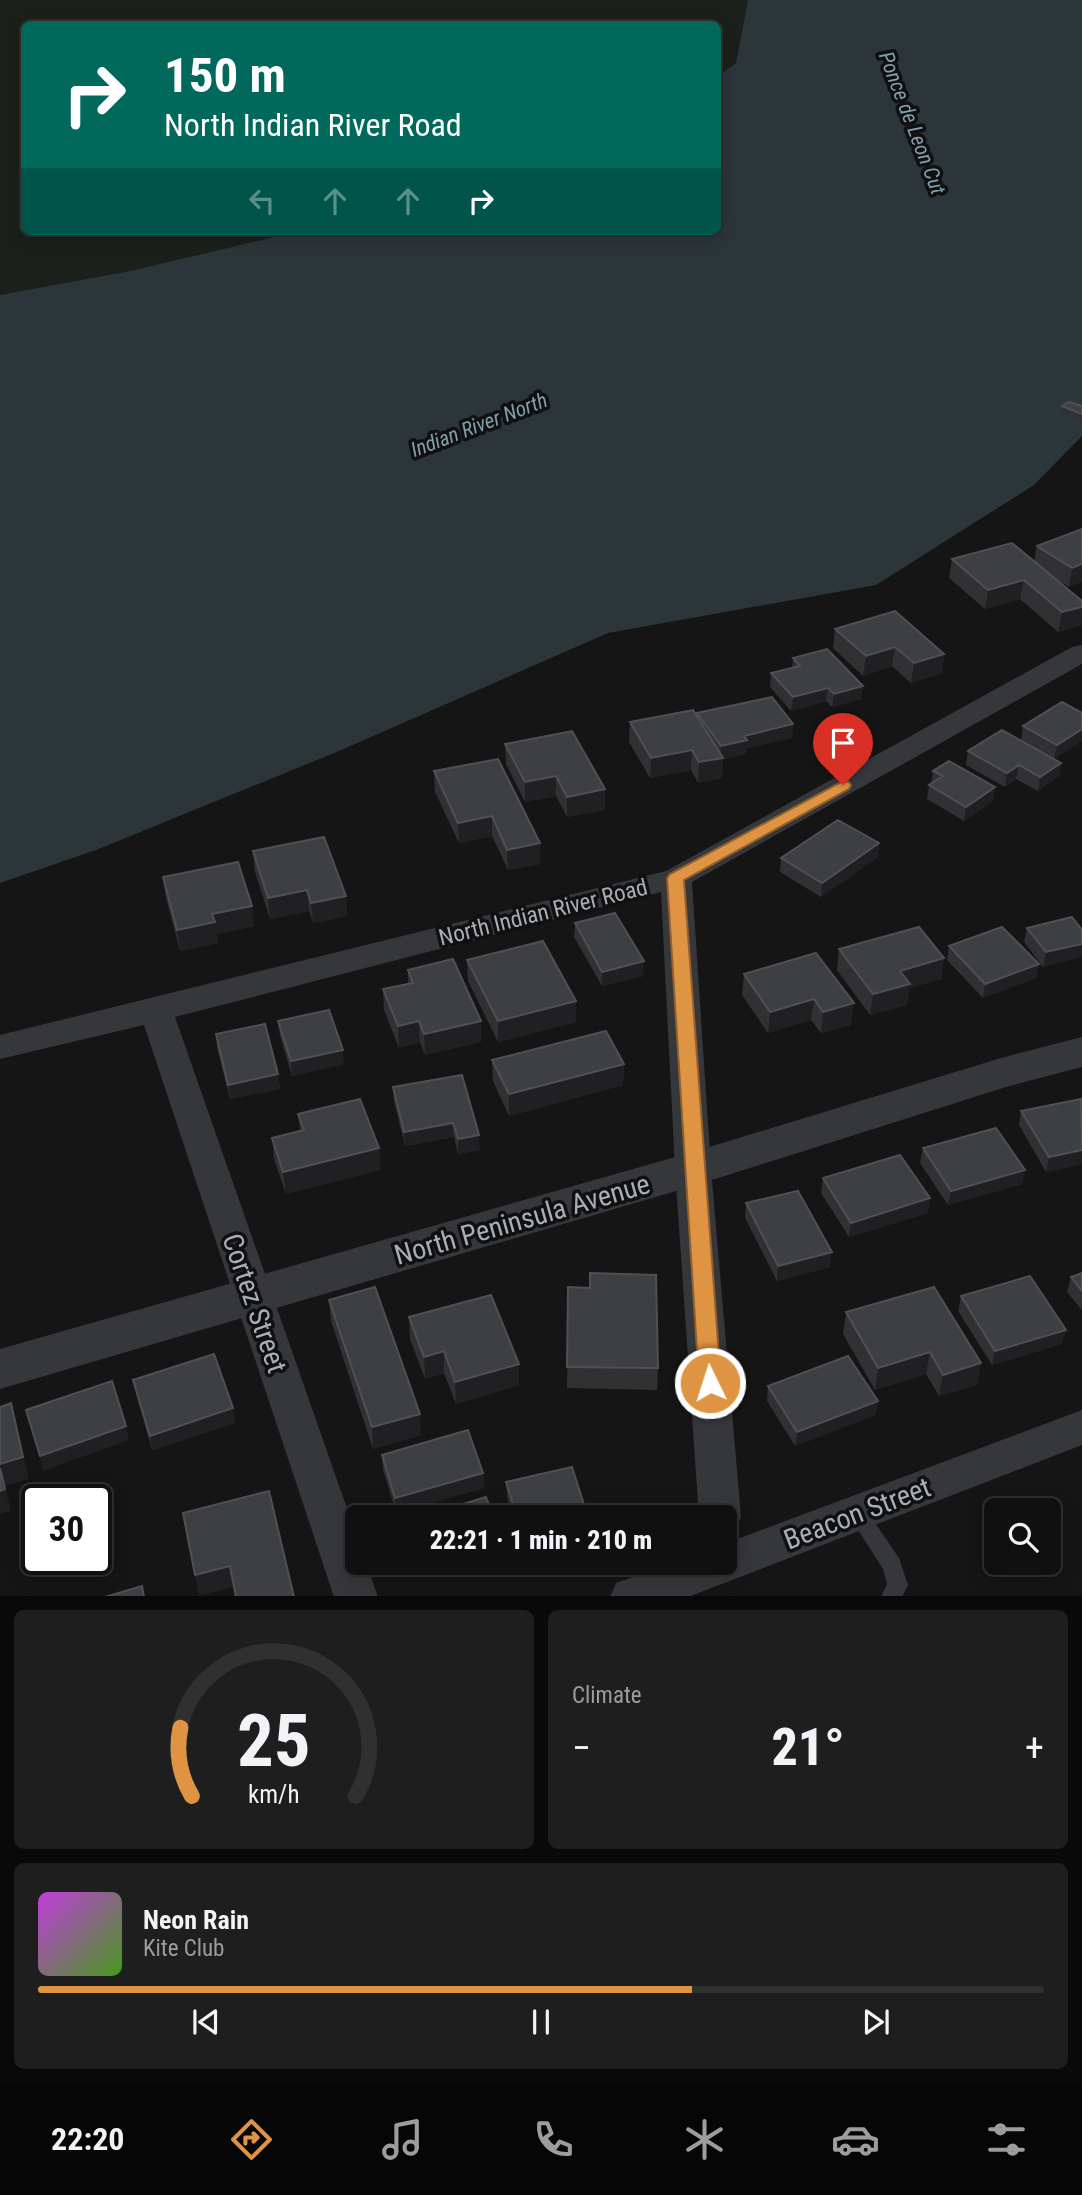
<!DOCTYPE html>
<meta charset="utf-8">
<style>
:root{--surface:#101010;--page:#1e1e1e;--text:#f1f3f6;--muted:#9c9d9f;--line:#303030;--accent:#df9443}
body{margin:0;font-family:"Roboto Condensed",sans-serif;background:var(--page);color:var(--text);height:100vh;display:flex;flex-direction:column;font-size:26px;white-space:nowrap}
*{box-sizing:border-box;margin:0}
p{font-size:23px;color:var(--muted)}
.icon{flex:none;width:38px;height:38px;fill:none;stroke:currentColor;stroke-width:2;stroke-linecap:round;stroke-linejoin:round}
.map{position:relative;height:1596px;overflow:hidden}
.panel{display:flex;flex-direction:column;gap:14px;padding:14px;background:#090909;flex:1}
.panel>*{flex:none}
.top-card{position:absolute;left:21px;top:21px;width:700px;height:214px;border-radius:10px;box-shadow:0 4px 18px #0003,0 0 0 2px var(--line);background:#00695c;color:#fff;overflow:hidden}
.tools{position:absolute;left:984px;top:1498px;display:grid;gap:14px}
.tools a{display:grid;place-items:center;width:77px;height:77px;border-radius:10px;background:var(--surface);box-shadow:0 4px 18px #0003,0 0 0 2px var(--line);font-size:35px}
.speed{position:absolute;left:21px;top:1484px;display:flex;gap:14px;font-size:35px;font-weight:700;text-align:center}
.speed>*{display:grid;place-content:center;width:91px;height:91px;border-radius:50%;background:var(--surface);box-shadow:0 4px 18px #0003,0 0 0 2px var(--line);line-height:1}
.speed .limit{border:4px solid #111;border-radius:10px;background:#fff;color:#111}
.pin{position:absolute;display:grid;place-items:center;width:60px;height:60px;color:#fff;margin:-72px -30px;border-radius:50% 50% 50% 0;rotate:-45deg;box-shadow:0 0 7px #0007}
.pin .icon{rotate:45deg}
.me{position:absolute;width:77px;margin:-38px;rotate:356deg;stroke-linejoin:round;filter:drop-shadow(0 0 5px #0008)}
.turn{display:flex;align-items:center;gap:24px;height:147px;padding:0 28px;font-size:32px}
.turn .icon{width:91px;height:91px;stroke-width:2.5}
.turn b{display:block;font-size:49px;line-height:60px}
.lanes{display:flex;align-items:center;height:66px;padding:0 28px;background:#0003;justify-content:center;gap:35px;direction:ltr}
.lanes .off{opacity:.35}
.big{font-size:52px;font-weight:800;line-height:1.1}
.panel .widget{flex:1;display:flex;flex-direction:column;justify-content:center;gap:10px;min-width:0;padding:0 24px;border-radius:10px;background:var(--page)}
.panel .dial{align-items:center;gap:0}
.dial svg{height:182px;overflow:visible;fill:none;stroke:var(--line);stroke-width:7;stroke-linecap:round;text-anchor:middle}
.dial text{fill:var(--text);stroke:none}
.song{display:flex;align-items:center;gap:21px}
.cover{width:84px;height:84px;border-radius:10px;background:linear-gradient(135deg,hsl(290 70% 55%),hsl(100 70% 35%))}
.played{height:7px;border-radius:4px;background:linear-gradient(90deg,var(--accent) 65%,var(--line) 65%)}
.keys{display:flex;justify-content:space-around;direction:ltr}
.heat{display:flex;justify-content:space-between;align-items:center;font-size:38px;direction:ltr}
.panel .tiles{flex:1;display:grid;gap:14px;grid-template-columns:1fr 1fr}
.widget:last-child{grid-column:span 2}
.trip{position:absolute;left:345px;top:1505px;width:392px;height:70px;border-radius:10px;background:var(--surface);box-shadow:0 4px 18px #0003,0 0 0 2px var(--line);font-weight:800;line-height:70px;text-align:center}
.tabs{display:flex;height:112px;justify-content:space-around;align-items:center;background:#060606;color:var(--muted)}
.tabs .icon{width:49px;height:49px}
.tabs .on{color:var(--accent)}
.tabs b{font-size:32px;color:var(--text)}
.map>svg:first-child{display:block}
</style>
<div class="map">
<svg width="1082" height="1597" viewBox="0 0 1082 1597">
<rect width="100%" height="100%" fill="#151516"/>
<path fill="#1b201b" d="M0 0H748L736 63 718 76V24H24V231H299L130 271 0 295Z"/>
<path fill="#2c3539" d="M748 0H1082V436L1034 485 876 585 608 633 339 751 96 850 0 883V295L130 271 299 231H718V76L736 63Z"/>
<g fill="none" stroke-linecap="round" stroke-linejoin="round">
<path fill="#36373b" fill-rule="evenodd" d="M858 1505 865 1508 899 1558 908 1585 902 1597H881L887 1584 883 1569 848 1514 851 1508Z"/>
<path fill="#36373b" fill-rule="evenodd" d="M1082 645V664L692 882 711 1169 741 1517 735 1530 724 1534V1517H699L675 1169 661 892 175 1017 357 1537V1563H366L378 1597H334L144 1025 0 1059V1035L666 871 1072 647Z
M1082 1410V1445L688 1597H610L616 1583 672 1563H724V1544Z"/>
<path fill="#36373b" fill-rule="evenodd" d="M1082 1037V1067L1006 1087 693 1186 0 1389V1349L693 1152 1001 1058Z"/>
</g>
<path fill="#313134" d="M1062 406H1082V420L1061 413Z
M1082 529 1069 587 1051 576 1082 601V625L1058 632 1020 599 985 609 949 578 952 559 1034 562 1037 546Z
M835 629 944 654 942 673 911 683 892 666 863 676 833 648Z
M793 658 861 699 832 707 826 701 791 711 770 687 771 673 792 668Z
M697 713 793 724 792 738 747 748 746 754 723 759 722 778 698 783 691 770 650 778 629 742 630 722 697 716Z
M1082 713V741L1054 759 1061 763 1059 776 1038 791 1016 779 1005 787 966 765 968 751 1021 740 1023 726Z
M572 731 605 810 567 817 556 796 525 802 506 764 505 744Z
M434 771 540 843V864L508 870 492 836 459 843 435 792Z
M933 771 995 787 993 801 964 821 927 799 929 785 931 784Z
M879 843 878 857 821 897 780 872 781 858Z
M253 851 346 896 347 916 313 923 309 911 270 919 255 872Z
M163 877 254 926 217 934 218 943 180 951 166 898Z
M575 923 643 976 602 986 574 937Z
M1027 928 1082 930 1043 967 1024 942Z
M949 946 1039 964 1036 978 983 998 947 960Z
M839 949 944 958 941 979 909 988 907 1005 870 1015 837 970Z
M816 953 851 1025 821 1033 811 1020 768 1033 742 995 744 974Z
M467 960 576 1022 498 1042 468 981Z
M408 970 481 1021V1042L425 1055 420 1042 399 1048 384 1010 383 989 408 984Z
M278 1021 344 1064 292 1076 280 1036Z
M216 1034 278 1074 280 1089 230 1099 217 1048Z
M492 1060 624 1064 623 1085 509 1116 493 1081Z
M462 1075 480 1150 458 1154 454 1137 405 1146 394 1101 393 1087Z
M1082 1100V1164L1046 1172 1019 1125 1021 1111Z
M298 1114 379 1148 380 1170 286 1194 274 1159 272 1138 300 1131Z
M923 1148 1025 1170 1022 1184 948 1205 920 1163Z
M823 1178 928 1213 849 1237 821 1193Z
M746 1203 830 1267 777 1281 745 1218Z
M1082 1273V1310L1067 1292 1071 1277Z
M568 1287 589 1288 658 1368 657 1390 567 1388Z
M961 1296 1062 1344 992 1365 958 1311Z
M329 1300 421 1435 373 1449 331 1321Z
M846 1312 981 1363 977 1385 939 1396 926 1374 875 1390 843 1334Z
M409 1317 519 1364V1385L456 1404 444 1373 425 1379 410 1339Z
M133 1380 233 1408 235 1423 152 1450 136 1394Z
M768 1386 878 1401 875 1415 795 1446 767 1401Z
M382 1455 483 1473 484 1488 396 1513 383 1469Z
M506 1482 588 1517H513L507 1497Z
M450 1563H486L454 1573Z"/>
<path fill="#202022" d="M1082 564V582L1069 587 1072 568Z
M1024 580 1020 599 985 609 988 590Z
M1082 607V625L1058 632 1062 612Z
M895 647 892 666 863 676 866 656Z
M944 654 942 673 911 683 914 663Z
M863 686 861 699 832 707 834 694Z
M828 688 826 701 791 711 793 697Z
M793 724 792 738 747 748 746 754 723 759 722 778 698 783 699 762 720 758 721 746 744 736Z
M1082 729V741L1054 759 1057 745Z
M692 750 691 770 650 778 651 758Z
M1061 763 1059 776 1038 791 1040 777Z
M1019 765 1016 779 1005 787 1007 773Z
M556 776V796L525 802V782Z
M995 787 993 801 964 821 966 807Z
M605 789V810L567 817V797Z
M492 816V836L459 843 458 823Z
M540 843V864L508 870 507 850Z
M879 843 878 857 821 897 822 883Z
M307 890 309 911 270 919 268 898Z
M346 896 347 916 313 923 311 903Z
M252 906 254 926 217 934 218 943 180 951 177 930 212 914Z
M1082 944V957L1043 967 1046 952Z
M944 958 941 979 909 988 907 1005 870 1015 873 994 900 971Z
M644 961 643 976 602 986V972Z
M1039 964 1036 978 983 998 985 984Z
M814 999 811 1020 768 1033 770 1012Z
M576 1001V1022L498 1042V1021Z
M854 1003 851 1025 821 1033 823 1012Z
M419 1021 420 1042 399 1048 398 1026Z
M481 1021V1042L425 1055 424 1034Z
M343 1050 344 1064 292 1076 291 1061Z
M624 1064 623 1085 509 1116V1094Z
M278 1074 280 1089 230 1099 228 1085Z
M453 1123 454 1137 405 1146 404 1132Z
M479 1135 480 1150 458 1154V1139Z
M379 1148 380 1170 286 1194 283 1172Z
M1082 1150V1164L1046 1172 1049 1157Z
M1025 1170 1022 1184 948 1205 951 1191Z
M930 1198 928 1213 849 1237 851 1223Z
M832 1252 830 1267 777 1281 778 1266Z
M1066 1330 1062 1344 992 1365 995 1351Z
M444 1351V1373L425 1379 424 1357Z
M930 1352 926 1374 875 1390 878 1368Z
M981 1363 977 1385 939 1396 943 1375Z
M519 1364V1385L456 1404 455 1382Z
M878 1401 875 1415 795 1446 797 1432Z
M11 1403 29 1479 5 1486 11 1511 0 1514V1464Z
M233 1408 235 1423 152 1450 150 1436Z
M420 1414 421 1435 373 1449 372 1427Z
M126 1426 129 1440 43 1471 40 1456Z
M483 1473 484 1488 396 1513 395 1498Z
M453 1563H486L454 1573Z
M529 1563H557V1566L529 1572Z
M230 1566 233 1587 199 1596 195 1575Z"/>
<path fill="#3e3f42" stroke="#4e5054" stroke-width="2" d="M1069 402 1082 406V414L1062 406Z
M1082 529V564L1072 568 1037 546Z
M1012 543 1082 601V607L1062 612 1024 580 988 590 952 559Z
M895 611 944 654 914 663 895 647 866 656 835 629Z
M827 649 863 686 834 694 828 688 793 697 771 673 800 666 793 658Z
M772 697 793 724 744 736 747 740 721 746 697 713Z
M1062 702 1082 713V729L1057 745 1023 726Z
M693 710 723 758 699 762 692 750 651 758 630 722Z
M1002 730 1061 763 1040 777 1019 765 1007 773 968 751Z
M572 731 605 789 567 797 556 776 525 782 505 744Z
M498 759 540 843 507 850 492 816 458 823 434 771Z
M949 761 995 787 966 807 929 785 943 776 933 771Z
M838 820 879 843 822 883 781 858Z
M324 837 346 896 311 903 307 890 268 898 253 851Z
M238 862 252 906 212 914 215 922 177 930 163 877Z
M615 913 644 961 602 972 575 923Z
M1072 917 1082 930V944L1046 952 1027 928Z
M919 927 944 958 900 971 910 984 873 994 839 949Z
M1002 927 1039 964 985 984 949 946Z
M543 941 576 1001 498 1021 467 960Z
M816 953 854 1003 823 1012 814 999 770 1012 744 974Z
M453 959 481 1021 424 1034 419 1021 398 1026 383 989 413 983 408 970Z
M329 1010 343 1050 291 1061 278 1021Z
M265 1024 278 1074 228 1085 216 1034Z
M606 1031 624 1064 509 1094 492 1060Z
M462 1075 479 1135 458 1139 453 1123 404 1132 393 1087Z
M360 1099 379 1148 283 1172 272 1138 304 1130 298 1114Z
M1081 1099 1082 1150 1049 1157 1021 1111Z
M996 1128 1025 1170 951 1191 923 1148Z
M900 1155 930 1198 851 1223 823 1178Z
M798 1191 832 1252 778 1266 746 1203Z
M590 1273 656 1275 658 1368 567 1367 568 1287 590 1288Z
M1082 1273V1291L1071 1277Z
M1030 1276 1066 1330 995 1351 961 1296Z
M375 1287 420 1414 372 1427 329 1300Z
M934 1287 981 1363 943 1375 930 1352 878 1368 846 1312Z
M491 1295 519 1364 455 1382 444 1351 424 1357 409 1317Z
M214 1354 233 1408 150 1436 133 1380Z
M848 1356 878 1401 797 1432 768 1386Z
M112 1381 126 1426 40 1456 26 1410Z
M11 1403 23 1457 0 1464V1407Z
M468 1430 483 1473 395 1498 382 1455Z
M572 1467 588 1517H517L506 1482Z
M0 1468 5 1489 0 1491Z
M269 1491 294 1597H236L230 1566 195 1575 183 1513Z
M486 1497 494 1517H439L437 1512Z
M142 1586 144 1597H105Z"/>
<path fill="#df9443" stroke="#91602c" stroke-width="2" d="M843 781 849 782 851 785 849 789 684 880 721 1383 717 1390 710 1392 702 1390 699 1383 667 878 670 874Z"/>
<g text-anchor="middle" stroke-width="7" stroke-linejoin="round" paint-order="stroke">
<g font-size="21" font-style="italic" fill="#829fad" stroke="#101011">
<text transform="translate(912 123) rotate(69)" y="7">Ponce de Leon Cut</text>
<text transform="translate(479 425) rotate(-21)" y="7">Indian River North</text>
</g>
<g font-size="23" fill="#a8aeb5" stroke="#101011">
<text transform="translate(543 912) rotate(-14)" y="8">North Indian River Road</text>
</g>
<g font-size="28" fill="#a8aeb5" stroke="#101011">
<text transform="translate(522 1219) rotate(-16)" y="10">North Peninsula Avenue</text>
<text transform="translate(255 1303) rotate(71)" y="10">Cortez Street</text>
<text transform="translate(857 1513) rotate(-21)" y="10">Beacon Street</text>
</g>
</g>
</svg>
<div class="tools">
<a><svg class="icon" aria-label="search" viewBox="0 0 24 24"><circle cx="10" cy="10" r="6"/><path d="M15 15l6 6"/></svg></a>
</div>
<div class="speed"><div class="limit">30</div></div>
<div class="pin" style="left:843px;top:785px;background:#d93025"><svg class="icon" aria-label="arrive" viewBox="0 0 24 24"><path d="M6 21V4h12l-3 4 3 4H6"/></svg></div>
<svg class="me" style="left:710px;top:1383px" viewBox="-20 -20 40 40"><circle r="17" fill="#df9443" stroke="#fff" stroke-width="3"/><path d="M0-11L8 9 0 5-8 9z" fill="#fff"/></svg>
<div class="trip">22:21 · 1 min · 210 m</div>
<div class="top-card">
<div class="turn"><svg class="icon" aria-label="right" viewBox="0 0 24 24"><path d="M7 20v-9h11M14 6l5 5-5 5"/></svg><div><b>150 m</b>North Indian River Road</div></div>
<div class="lanes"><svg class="icon off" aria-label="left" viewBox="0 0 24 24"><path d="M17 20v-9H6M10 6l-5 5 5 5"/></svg><svg class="icon off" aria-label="ahead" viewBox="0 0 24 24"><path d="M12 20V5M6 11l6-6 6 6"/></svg><svg class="icon off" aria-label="ahead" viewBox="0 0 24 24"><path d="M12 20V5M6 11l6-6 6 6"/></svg><svg class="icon" aria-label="right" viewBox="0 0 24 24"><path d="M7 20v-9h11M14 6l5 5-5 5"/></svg></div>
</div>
</div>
<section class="panel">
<div class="tiles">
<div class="widget dial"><svg viewBox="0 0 100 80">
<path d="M14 69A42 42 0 1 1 86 69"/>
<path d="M14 69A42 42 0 0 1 9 39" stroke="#df9443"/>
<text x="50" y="56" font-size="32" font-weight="700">25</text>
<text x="50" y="72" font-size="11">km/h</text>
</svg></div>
<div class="widget"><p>Climate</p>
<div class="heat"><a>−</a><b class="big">21°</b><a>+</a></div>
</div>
<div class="widget">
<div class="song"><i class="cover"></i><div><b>Neon Rain</b><p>Kite Club</p></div></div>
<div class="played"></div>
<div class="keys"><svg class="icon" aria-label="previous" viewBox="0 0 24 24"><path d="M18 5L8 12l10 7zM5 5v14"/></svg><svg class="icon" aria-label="pause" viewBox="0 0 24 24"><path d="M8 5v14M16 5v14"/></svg><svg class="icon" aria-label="next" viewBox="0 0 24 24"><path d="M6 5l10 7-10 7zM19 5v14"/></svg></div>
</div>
</div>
</section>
<nav class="tabs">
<b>22:20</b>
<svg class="icon on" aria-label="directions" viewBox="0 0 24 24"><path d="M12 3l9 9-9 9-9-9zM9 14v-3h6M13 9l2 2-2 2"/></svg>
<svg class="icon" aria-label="music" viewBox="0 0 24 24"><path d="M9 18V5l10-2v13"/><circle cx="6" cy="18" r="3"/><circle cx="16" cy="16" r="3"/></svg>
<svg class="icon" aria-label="phone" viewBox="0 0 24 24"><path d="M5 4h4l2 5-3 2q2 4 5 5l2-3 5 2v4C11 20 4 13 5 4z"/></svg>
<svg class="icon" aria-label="climate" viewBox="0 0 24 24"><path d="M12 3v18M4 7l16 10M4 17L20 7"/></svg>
<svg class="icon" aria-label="car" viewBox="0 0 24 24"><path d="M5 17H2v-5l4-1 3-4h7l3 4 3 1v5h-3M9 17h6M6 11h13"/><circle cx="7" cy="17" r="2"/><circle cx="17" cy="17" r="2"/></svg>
<svg class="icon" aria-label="filters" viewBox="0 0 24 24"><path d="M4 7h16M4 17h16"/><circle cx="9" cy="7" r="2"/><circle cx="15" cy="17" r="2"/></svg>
</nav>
